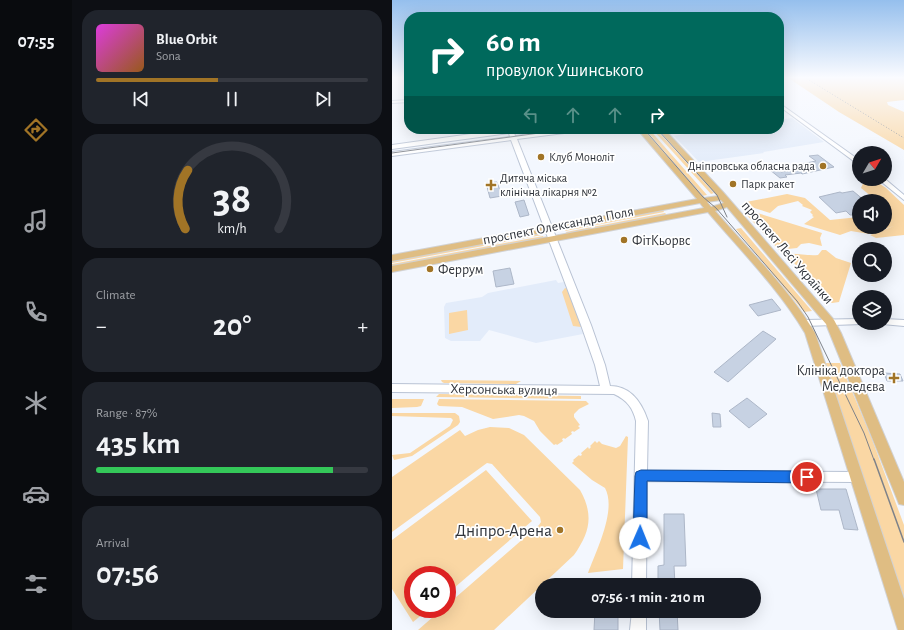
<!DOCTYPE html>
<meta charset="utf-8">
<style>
:root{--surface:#171b24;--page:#20242c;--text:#f1f3f6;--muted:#9ea1a6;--line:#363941;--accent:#a17426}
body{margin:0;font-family:"Alegreya Sans",sans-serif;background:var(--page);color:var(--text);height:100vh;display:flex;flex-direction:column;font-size:15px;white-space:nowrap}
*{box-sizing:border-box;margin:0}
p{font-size:13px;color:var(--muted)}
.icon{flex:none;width:22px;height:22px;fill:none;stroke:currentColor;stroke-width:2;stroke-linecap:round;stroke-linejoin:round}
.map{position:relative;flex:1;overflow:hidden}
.sheet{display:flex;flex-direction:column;gap:10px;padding:10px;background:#0d0f14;width:320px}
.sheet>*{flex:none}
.top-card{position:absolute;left:12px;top:12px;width:380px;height:122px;border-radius:16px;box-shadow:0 4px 16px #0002;background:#00695c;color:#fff;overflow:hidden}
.needle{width:26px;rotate:51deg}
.fabs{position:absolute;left:460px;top:146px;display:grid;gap:8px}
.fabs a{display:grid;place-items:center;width:40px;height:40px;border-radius:50%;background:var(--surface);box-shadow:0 4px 16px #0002;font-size:20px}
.speed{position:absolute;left:12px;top:566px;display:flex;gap:8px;font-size:20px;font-weight:700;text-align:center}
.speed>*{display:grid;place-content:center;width:52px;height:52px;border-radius:50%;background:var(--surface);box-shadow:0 4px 16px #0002;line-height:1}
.speed .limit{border:6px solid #d22;background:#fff;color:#111}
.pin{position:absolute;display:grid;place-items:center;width:34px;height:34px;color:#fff;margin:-17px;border:2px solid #fff;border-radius:50%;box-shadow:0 1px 4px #0007}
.me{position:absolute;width:44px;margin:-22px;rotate:1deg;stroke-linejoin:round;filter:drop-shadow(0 0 3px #0008)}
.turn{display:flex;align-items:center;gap:14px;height:84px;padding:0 16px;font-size:18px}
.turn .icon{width:52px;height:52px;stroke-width:2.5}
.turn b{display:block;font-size:28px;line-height:34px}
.lanes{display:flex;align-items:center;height:38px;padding:0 16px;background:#0003;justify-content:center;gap:20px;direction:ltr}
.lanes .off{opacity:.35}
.big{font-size:30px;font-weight:700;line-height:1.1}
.sheet .tile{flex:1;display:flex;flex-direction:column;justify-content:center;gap:6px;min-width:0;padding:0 14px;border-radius:16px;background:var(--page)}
.sheet .dial{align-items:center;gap:0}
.dial svg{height:104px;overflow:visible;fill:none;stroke:var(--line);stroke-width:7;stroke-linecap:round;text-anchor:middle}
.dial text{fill:var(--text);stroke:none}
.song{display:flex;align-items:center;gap:12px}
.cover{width:48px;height:48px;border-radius:6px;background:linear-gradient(135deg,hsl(300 70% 55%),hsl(30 70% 35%))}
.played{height:4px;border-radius:2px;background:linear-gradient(90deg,var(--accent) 45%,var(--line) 45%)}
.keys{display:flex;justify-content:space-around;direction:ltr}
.heat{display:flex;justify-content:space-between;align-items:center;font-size:22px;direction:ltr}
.charge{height:6px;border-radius:3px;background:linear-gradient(90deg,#34c759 87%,var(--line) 0)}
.trip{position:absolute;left:143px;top:578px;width:226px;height:40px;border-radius:20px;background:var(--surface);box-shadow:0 4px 16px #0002;font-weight:700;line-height:40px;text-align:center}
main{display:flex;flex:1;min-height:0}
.dock{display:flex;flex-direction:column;width:72px;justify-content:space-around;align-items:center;background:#090b0e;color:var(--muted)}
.dock .icon{width:28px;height:28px}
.dock .selected{color:var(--accent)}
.dock b{font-size:18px;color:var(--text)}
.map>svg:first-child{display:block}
</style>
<main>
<nav class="dock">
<b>07:55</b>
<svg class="icon selected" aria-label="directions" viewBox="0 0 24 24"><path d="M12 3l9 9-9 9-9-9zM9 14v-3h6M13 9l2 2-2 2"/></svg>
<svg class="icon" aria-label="music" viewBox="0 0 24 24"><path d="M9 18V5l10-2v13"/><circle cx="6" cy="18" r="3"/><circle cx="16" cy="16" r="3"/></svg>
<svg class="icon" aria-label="phone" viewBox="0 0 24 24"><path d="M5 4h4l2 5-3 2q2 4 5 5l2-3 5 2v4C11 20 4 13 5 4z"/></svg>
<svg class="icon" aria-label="climate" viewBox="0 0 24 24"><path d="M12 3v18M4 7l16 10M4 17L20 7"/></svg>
<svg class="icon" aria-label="car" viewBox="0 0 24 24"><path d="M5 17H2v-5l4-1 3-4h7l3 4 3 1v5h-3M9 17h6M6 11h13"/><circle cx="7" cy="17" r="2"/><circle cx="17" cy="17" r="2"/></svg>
<svg class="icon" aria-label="filters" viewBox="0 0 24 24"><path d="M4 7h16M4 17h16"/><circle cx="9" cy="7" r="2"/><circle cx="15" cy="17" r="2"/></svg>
</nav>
<section class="sheet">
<div class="tile">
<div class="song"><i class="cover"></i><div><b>Blue Orbit</b><p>Sona</p></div></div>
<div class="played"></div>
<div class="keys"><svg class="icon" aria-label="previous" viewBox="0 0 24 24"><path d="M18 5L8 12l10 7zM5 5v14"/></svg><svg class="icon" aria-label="pause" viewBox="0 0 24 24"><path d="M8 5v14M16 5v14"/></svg><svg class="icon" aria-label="next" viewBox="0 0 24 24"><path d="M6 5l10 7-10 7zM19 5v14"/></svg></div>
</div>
<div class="tile dial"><svg viewBox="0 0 100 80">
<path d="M14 69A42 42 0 1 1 86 69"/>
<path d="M14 69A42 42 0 0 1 16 24" stroke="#a17426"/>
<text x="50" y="56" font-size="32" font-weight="700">38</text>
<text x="50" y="72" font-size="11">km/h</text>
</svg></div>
<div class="tile"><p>Climate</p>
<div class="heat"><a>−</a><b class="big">20°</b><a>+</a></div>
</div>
<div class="tile"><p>Range · 87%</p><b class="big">435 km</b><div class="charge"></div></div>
<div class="tile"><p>Arrival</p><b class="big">07:56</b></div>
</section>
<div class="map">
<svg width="512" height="630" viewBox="0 0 512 630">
<rect width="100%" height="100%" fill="#f3f7fe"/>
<path fill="#e3ecfa" d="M400 118 432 142 371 152 372 153 307 162 282 136 320 129H387V120Z
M164 280 166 283 172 282 191 334 144 343 97 330 88 341H59L53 338 52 307 54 303 90 297 96 293Z"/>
<path fill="#fad7a4" d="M395 77H512V100L495 102 496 105 512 112V150L447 112Z
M253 129H257L315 195 310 196Z
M260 129H264L322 193 319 194Z
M482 180 494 188 512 205V235L484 238 478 235 502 226 477 234 459 231 448 235 412 224 422 217 420 216 421 215 418 212 420 210 410 206 411 205 406 201 386 206 378 213 359 207 354 202 395 194 413 198 438 220 467 217V227H493V201H485L469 188 472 181Z
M271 210 272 212 173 231 172 228Z
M359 211 430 233 428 238 430 246 417 243 409 244 405 248 387 250 353 213Z
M273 213 275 215 175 234 174 232Z
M349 228 420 311 412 312 344 229Z
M149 232 150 235 0 263V260Z
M151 236 152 238 0 267V264Z
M430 250H434L444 258 459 263 447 302 440 303 435 300 394 254C406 253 415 256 426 255Z
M173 288 176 289 189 327 181 326 170 292Z
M75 310 76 330 57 334V313Z
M433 363H448L478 434 512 525V599Z
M49 380 129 381 124 384 52 383 50 382Z
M47 394 189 396V399L44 397Z
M0 399H32L29 406 25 407 0 408Z
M47 399 194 401 197 404 187 409 182 414V417L188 425 186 426 188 428 182 432 181 431 179 432 180 434 173 439 172 438 170 439 171 441 165 445 164 444 162 445 148 431 142 421 132 416 127 415 101 419 70 407 47 406 45 404Z
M0 413H63L67 416 68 422 66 425 20 456 2 460 0 455 18 453 58 426 61 420 59 418 0 416Z
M98 427 117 428 132 435 188 490C202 515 198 532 182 555L102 630H26L50 609H55V605L147 525 149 522 148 517 100 464 95 463 0 532V477L68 430 73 436 86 430Z
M234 436 236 437 231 569 196 573C204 551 225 510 213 488L200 480 180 463 182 461 181 460 187 455 188 456 190 455 189 453 196 447 197 449 199 447 198 446 203 441 205 443 207 441 210 444 224 448 228 446Z
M94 470 140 521 55 594V575H21V609H37L21 622 0 589V540Z"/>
<path fill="#c7d2e3" stroke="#adb7c8" d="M426 155 442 167 410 174 409 173 393 175 395 177 388 178 378 170 386 169 389 172 404 169 400 166 424 161 417 156Z
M105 182 110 196 98 198 94 183Z
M461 191 473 201H467V215H458L454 211 444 213 427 197 448 192 450 193Z
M132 200 137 215 128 217 123 202Z
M118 268 122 284 104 287 101 271Z
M380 299 389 310 366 316 357 305Z
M371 331 384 339 336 382 322 372Z
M492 373 508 374 511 381H495Z
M355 398 375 414 357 428 337 411Z
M320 413 328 414 329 427H321Z
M424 489H454L466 530 452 529 447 510H429Z
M272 514H292L294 566H282L283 585H266V566L272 565Z
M203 611H226V630H202Z
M267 611H285L286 630H268Z"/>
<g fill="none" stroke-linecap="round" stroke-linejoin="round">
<defs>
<path id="secondary" d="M17 100V102L0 103V101Z
M387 103 467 160V165L387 106Z
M115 129H134L122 132 123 136 176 129H191L188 131 125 139 199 325 213 365 218 386C239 386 250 403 256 421L255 471 464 472 468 473 470 477 468 481 464 482 255 481 254 585H240L244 421C241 408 235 400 222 394L0 392V384L208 386 203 365 189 325 119 140 0 156V152L118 137 117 133 0 149V145Z
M486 179H493L512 195V200Z
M467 319V323H471L470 324 413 326 408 323 413 320Z
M493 319 512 320V326L490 324 489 323H493Z
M240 611H254V630H238Z"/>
<path id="primary" d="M245 129H251L312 198 326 196 266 129H272L331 192 442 320 449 333 512 482V505L507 504 505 499 434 324 335 207 323 211C357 250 396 288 423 333L512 599V630H506L504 624 413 333C387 289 349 251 316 212L0 272V266L312 208 308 203 0 261V255L305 199ZM329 200 332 203 319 207 315 202Z"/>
</defs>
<use href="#secondary" stroke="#b9c3d4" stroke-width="2"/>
<use href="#primary" stroke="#d1d2d4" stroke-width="2"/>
<use href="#secondary" fill="#fff" fill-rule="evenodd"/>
<use href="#primary" fill="#dfbd83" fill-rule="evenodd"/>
<path stroke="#7e8289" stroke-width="1" d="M252 129 311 197 324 208 405 301 416 317 472 433 482 460
M265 129 325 195 335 217
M0 153 177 129"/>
<path stroke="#7e8289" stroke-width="1.5" d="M482 459 512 542"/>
<path stroke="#7e8289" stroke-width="1" stroke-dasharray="1 2" stroke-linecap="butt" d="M412 77 512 138"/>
</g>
<linearGradient id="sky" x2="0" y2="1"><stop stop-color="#95bfed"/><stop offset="0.47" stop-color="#fafbff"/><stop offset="1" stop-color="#fafbff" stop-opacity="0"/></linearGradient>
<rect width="512" height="165" fill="url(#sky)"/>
<path fill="#1a73e8" stroke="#114b97" d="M249 470 415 471 420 473 421 477 420 481 415 483 255 481V538L253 543 248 545 243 543 241 538 243 476 244 472Z"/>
<g fill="#a17426" stroke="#fff" stroke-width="1.5">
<circle cx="149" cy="157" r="4"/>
<circle cx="431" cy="166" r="4"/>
<circle cx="341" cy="184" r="4"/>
<path d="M97 179h4v4h4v4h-4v4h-4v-4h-4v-4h4z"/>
<circle cx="232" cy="240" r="4"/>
<circle cx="38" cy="269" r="4"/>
<path d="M500 372h4v4h4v4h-4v4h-4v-4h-4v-4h4z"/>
<circle cx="168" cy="530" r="4"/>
</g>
<g text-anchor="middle" stroke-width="3.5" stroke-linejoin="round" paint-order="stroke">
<g font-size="12" fill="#2f333a" stroke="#fff" text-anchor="start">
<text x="157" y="161">Клуб Моноліт</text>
<text x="423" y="170" text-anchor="end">Дніпровська обласна рада</text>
<text x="108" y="182">Дитяча міська<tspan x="108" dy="14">клінічна лікарня №2</tspan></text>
<text x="349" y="188">Парк ракет</text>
</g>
<g font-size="14" fill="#2f333a" stroke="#fff">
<text transform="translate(166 225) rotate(-11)" y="5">проспект Олександра Поля</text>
<text transform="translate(396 252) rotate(49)" y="5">проспект Лесі Українки</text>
<text transform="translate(112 389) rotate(1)" y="5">Херсонська вулиця</text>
</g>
<g font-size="14" fill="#2f333a" stroke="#fff" text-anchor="start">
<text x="240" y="245">ФiтКьорвс</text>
<text x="46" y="274">Феррум</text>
<text x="493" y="375" text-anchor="end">Клініка доктора<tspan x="493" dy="16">Медведєва</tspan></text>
</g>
<g font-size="17" fill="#2f333a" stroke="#fff" text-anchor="end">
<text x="160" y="536">Дніпро-Арена</text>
</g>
</g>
</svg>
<div class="fabs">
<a><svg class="needle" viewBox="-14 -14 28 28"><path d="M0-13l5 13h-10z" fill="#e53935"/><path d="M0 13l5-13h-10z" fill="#9ea1a6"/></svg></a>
<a><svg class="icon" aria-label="sound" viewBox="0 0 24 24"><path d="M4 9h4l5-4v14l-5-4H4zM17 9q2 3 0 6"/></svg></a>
<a><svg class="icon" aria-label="search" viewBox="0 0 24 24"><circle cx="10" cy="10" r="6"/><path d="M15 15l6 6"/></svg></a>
<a><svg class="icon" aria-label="layers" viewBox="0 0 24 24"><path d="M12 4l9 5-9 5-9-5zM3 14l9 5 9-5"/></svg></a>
</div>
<div class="speed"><div class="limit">40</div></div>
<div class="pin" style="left:415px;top:477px;background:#d93025"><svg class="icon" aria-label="arrive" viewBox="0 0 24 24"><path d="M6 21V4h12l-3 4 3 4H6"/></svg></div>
<svg class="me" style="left:248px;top:538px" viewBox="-20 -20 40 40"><circle r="19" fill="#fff"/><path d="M0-13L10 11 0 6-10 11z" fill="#1a73e8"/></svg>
<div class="trip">07:56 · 1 min · 210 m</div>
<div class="top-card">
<div class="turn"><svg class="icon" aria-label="right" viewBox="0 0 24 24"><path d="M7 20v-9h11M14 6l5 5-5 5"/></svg><div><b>60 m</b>провулок Ушинського</div></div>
<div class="lanes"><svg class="icon off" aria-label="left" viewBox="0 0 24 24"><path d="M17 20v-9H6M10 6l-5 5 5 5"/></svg><svg class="icon off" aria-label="ahead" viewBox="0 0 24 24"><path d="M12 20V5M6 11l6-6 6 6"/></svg><svg class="icon off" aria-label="ahead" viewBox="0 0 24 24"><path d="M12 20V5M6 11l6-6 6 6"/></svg><svg class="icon" aria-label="right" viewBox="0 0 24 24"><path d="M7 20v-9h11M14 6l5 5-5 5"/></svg></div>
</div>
</div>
</main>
